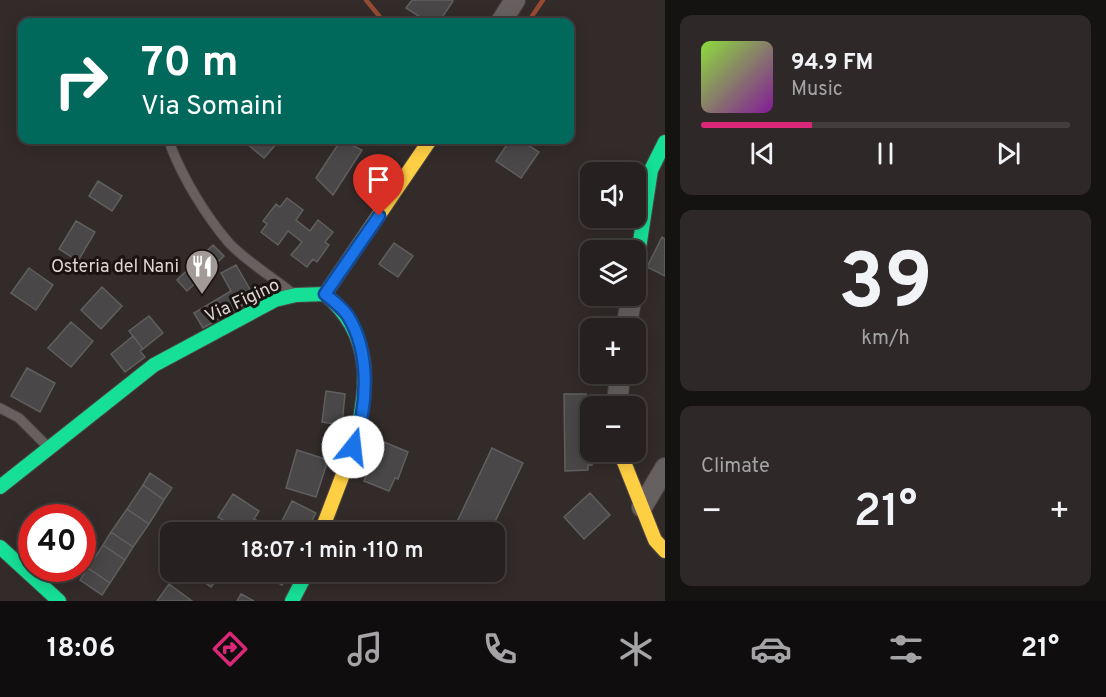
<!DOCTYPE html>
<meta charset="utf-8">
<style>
:root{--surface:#262020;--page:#2e2829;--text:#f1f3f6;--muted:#a4a3a5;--line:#423e3e;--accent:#db2777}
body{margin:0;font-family:Overpass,sans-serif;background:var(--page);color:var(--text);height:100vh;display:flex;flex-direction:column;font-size:22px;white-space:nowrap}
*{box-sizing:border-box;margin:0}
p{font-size:20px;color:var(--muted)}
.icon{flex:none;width:33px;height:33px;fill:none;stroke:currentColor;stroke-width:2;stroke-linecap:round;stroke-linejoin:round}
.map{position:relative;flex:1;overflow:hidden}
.panel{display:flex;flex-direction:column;gap:15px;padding:15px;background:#151212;width:441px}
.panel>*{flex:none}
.guide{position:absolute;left:18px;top:18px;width:556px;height:126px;border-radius:12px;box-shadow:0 3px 15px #0003,0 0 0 2px var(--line);background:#00695c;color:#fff;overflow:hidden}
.tools{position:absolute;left:580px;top:162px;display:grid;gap:12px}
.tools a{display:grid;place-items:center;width:66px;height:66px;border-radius:12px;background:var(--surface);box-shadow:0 3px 15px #0003,0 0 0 2px var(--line);font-size:30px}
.speed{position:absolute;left:18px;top:504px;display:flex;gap:12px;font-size:30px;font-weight:700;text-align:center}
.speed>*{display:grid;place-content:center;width:78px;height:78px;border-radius:50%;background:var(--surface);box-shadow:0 3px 15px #0003,0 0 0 2px var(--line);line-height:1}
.speed .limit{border:9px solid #d22;background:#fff;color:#111}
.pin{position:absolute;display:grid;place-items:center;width:51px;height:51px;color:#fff;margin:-62px -26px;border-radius:50% 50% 50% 0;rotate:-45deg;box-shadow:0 0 6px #0007}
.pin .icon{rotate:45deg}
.me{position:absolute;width:66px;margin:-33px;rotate:16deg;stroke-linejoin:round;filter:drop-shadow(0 0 4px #0008)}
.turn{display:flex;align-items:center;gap:21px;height:126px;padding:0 24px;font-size:27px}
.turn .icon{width:78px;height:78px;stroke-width:2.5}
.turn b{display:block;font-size:42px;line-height:51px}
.big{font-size:45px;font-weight:600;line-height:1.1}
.panel .widget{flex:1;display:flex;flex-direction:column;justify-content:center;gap:9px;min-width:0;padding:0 21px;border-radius:12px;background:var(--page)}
.panel .dial{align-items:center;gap:0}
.dial b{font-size:78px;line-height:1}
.song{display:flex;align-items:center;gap:18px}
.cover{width:72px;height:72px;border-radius:9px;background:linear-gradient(135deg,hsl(90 70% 55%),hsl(290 70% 35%))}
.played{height:6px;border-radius:3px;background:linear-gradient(90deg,var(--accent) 30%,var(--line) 30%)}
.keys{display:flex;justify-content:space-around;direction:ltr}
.heat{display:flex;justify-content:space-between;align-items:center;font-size:33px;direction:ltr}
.trip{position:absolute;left:160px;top:522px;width:345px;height:60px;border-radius:12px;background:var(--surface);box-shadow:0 3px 15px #0003,0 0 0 2px var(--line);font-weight:600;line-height:60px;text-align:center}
.tabs{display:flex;height:96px;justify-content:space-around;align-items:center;background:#0f0d0d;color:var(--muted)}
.tabs .icon{width:42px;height:42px}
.tabs .active{color:var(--accent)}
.tabs b{font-size:27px;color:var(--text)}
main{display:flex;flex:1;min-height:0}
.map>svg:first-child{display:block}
</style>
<main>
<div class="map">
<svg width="665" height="601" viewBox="0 0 665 601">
<rect width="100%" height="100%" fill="#322b2a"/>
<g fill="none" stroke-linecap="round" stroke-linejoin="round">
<path stroke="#964a32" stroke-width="4.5" d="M366 0 384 22
M528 22 543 0"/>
</g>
<path fill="#494748" stroke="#605f5f" stroke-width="1.5" d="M412 0H451L453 1 439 22H428L406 8Z
M250 140H280L264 158 247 144Z
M341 140 362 150 333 195 316 178Z
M510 140H520L539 152 521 178 496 161Z
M98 181 122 196 112 211 89 196Z
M287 198 303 210 296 220 310 231 318 220 333 232 325 242 329 245 317 262 313 259 307 267 291 255 302 242 288 231 278 245 261 232 267 224 263 221 276 204 280 207Z
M76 221 95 232 78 261 59 249Z
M662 237 665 239V276L647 267Z
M394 243 413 256 398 277 379 264Z
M213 245 224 256 187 291 177 280Z
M236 265 255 298 203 328 194 313 231 291 221 273Z
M29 268 53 285 36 310 11 293Z
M102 287 122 306 101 329 81 310Z
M149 316 163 333 143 349 129 331Z
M71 322 93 341 71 367 48 348Z
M133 336 143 349 140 351 145 357 125 372 111 354Z
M27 368 55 383 40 412 11 396Z
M326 391 345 394 342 425 322 422Z
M564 394H586V399H591V452H595V456H592V465H588V470L565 471Z
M384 442 408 452 398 479 395 478 389 491 364 481 371 462H376Z
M492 448 523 463 490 532H474L456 524Z
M297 450 328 460 316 497 286 488Z
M150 473 172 488 164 500 143 485Z
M143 485 164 500 149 524 127 509Z
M590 493 610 515 584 539 564 517Z
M233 494 259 511 254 519 258 521 250 532H241L218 517Z
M292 501 316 513 306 532H300L281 523Z
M127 509 149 524 133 547 111 532Z
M111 532 133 547 125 560 103 545Z
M103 545 125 560 110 583 88 568Z
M88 568 110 583 102 595 80 580Z
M190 572H223L211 587Z
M258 572H290L282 585Z
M169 584 192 601H157Z
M241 594 254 601H237Z"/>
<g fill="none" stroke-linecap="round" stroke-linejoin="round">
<defs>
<path id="lane" d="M171 147C184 180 206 216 229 243 246 261 271 276 291 292
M0 408 19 418 47 446"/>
<path id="street" d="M501 22 515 0
M626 328 632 296
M617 406 620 374
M642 507 665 468"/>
<path id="fast" d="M636 268 651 170 665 142
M0 487 154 365 275 300 296 295 325 294C375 336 369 390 353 448
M0 547 59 601
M292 601 307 572"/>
<path id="slow" d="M325 294 430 140
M620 452 655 540 665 551
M321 532 353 448"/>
</defs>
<use href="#lane" stroke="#4d4645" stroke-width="11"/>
<use href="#street" stroke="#4d4645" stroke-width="22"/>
<use href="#fast" stroke="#4d4645" stroke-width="16"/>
<use href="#slow" stroke="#4d4645" stroke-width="16"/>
<use href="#lane" stroke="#666160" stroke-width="9"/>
<use href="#street" stroke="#666160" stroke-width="20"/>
<use href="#fast" stroke="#16e098" stroke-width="14"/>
<use href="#slow" stroke="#ffcf43" stroke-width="14"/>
</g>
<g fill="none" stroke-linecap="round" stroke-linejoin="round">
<defs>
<path id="route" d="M353 447C368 408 371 353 348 316 343 308 332 300 325 294L379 216"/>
</defs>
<use href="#route" stroke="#114b97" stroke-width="15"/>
<use href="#route" stroke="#1a73e8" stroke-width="10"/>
</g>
<defs>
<symbol id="restaurant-pin" viewBox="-11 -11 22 30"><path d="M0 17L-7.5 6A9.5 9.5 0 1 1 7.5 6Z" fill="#a19a97" stroke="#191312"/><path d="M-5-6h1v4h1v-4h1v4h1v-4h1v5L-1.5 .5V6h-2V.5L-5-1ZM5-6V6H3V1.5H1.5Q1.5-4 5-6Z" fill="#fff"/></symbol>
</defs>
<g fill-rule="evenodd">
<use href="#restaurant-pin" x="183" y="247" width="38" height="52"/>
</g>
<g text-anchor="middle" stroke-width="6" stroke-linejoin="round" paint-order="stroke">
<g font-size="18" fill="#ddd5d2" stroke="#191312" text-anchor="end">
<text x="179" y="272">Osteria del Nani</text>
</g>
<g font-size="18" fill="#ddd5d2" stroke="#191312">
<text transform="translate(242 300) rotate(-25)" y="6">Via Figino</text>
</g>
</g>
</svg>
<div class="tools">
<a><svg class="icon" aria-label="sound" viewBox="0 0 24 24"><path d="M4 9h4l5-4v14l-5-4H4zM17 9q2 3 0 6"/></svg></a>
<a><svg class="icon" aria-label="layers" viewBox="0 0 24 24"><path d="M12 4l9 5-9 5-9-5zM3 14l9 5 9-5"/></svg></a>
<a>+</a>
<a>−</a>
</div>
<div class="speed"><div class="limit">40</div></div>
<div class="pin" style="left:379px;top:216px;background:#d93025"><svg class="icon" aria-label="arrive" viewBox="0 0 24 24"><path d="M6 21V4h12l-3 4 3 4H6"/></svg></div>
<svg class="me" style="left:353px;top:447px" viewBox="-20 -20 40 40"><circle r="19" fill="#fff"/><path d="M0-13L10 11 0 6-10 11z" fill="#1a73e8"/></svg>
<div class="trip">18:07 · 1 min · 110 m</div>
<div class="guide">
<div class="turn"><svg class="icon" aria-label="right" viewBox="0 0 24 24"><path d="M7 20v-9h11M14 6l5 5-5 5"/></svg><div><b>70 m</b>Via Somaini</div></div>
</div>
</div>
<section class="panel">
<div class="widget">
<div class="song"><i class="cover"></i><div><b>94.9 FM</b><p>Music</p></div></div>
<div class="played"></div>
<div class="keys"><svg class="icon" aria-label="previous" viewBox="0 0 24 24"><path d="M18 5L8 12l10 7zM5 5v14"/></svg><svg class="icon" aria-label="pause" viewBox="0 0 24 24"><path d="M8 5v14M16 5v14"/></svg><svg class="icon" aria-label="next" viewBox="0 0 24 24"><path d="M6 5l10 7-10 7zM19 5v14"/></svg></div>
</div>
<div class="widget dial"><b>39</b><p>km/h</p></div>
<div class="widget"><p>Climate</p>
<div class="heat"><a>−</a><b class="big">21°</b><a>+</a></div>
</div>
</section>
</main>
<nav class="tabs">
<b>18:06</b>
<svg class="icon active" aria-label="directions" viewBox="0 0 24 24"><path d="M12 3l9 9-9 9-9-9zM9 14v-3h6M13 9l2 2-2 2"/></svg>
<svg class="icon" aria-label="music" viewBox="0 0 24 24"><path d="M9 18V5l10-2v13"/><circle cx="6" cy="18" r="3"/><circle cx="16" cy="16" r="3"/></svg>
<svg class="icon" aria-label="phone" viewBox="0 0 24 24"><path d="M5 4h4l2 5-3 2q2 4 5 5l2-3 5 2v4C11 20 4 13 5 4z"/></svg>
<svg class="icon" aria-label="climate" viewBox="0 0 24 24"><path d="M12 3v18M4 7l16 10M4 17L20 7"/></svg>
<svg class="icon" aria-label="car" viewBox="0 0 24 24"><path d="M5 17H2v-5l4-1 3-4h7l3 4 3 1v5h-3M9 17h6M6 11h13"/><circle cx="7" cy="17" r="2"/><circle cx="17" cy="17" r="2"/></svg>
<svg class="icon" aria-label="filters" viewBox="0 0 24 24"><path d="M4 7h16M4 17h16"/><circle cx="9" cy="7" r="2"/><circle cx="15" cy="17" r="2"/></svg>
<b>21°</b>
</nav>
